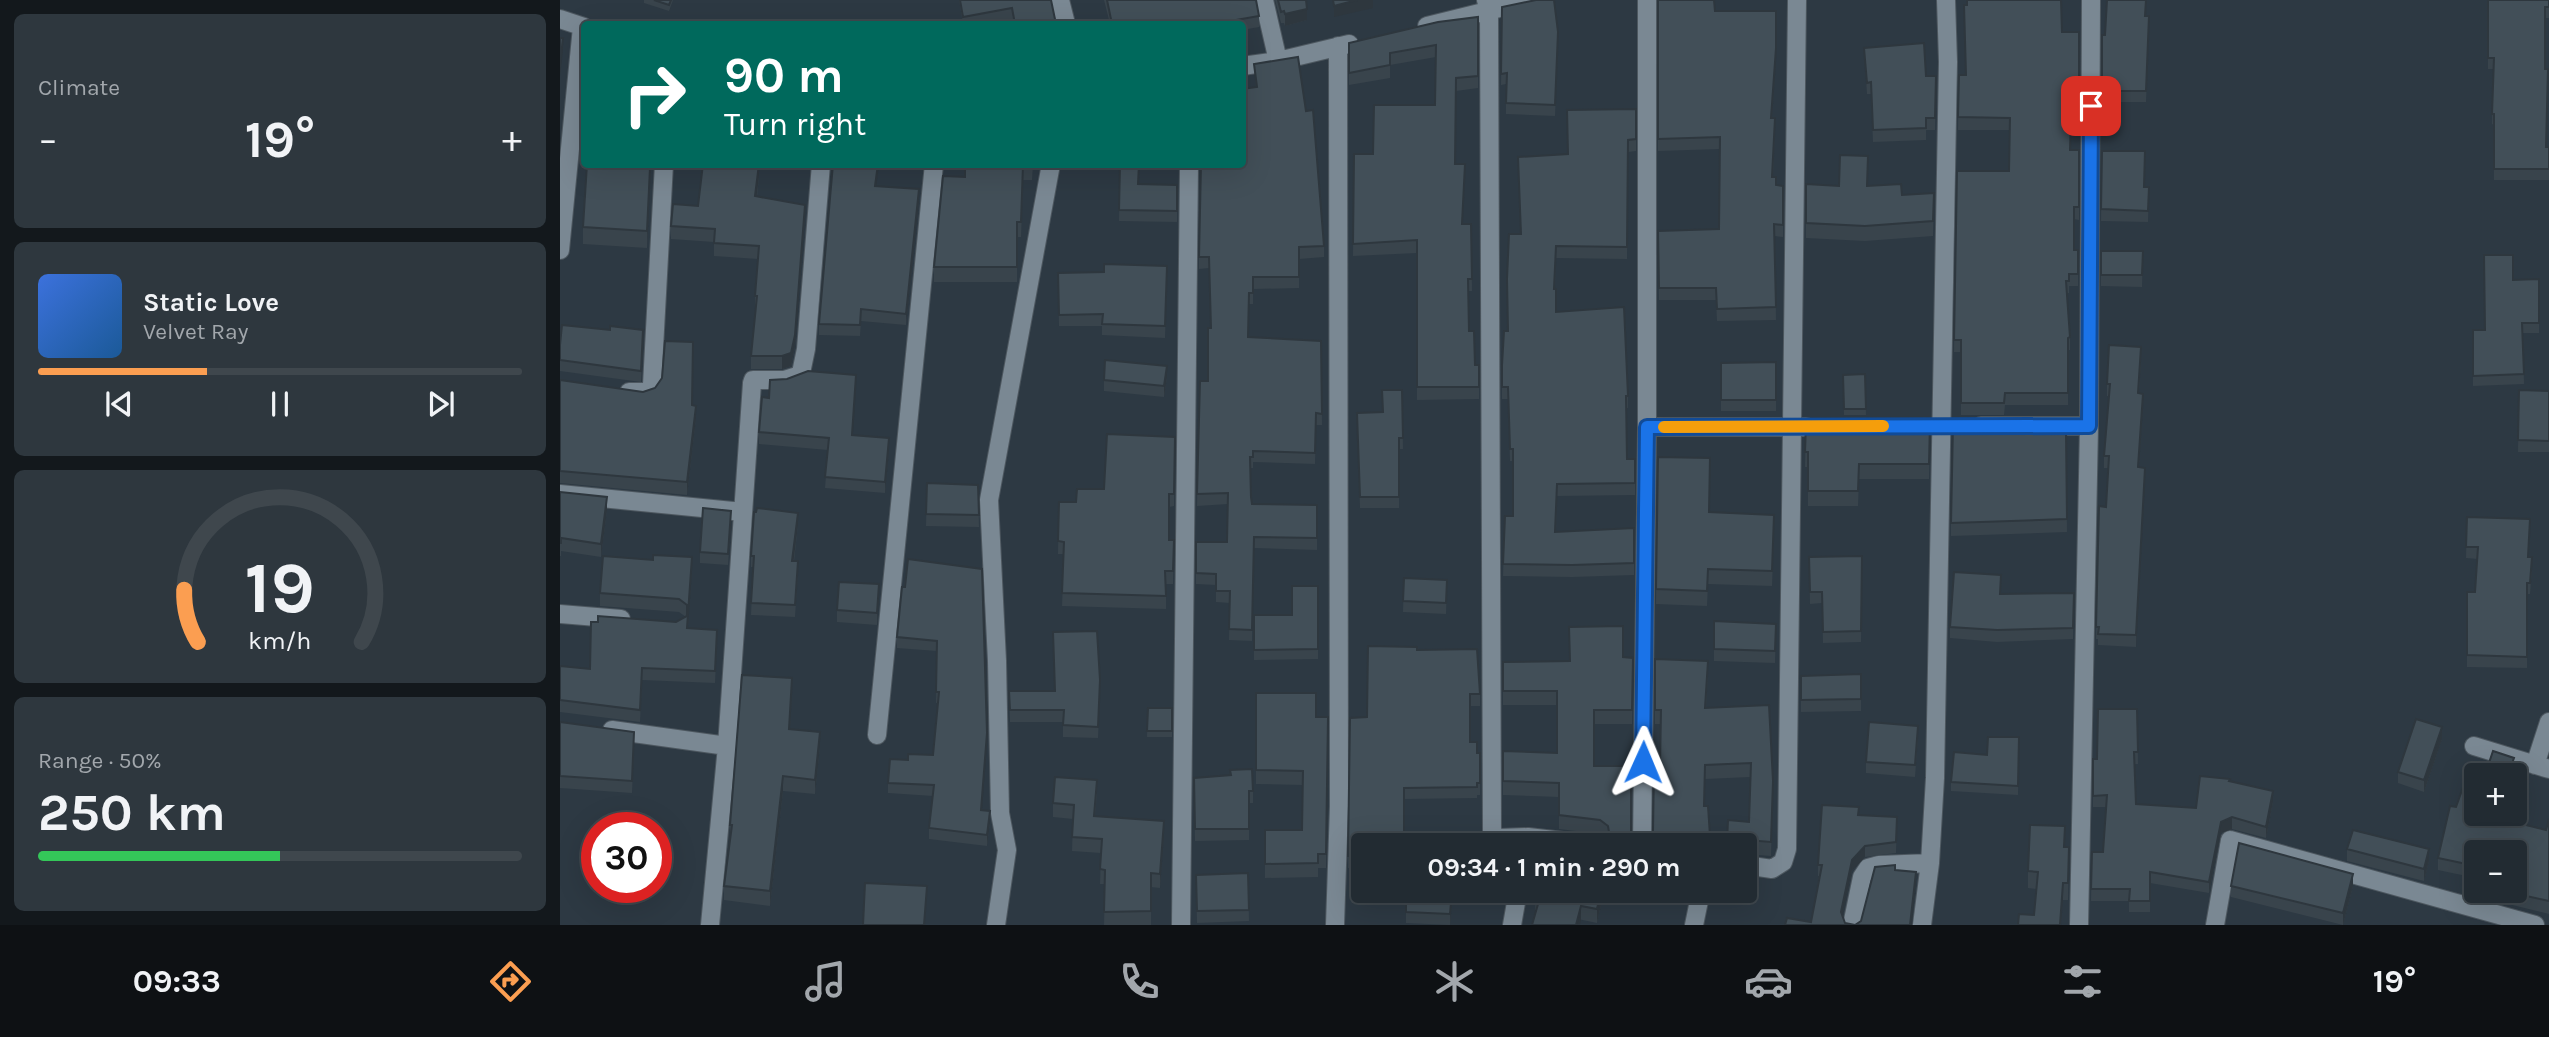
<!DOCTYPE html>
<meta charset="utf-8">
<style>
:root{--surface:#222b32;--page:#2e373e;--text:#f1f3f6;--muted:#a2a7ac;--line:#3f474d;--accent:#fb9e51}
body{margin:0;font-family:Karla,sans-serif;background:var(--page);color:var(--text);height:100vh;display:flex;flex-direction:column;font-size:26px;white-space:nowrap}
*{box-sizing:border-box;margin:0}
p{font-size:23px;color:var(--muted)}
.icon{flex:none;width:38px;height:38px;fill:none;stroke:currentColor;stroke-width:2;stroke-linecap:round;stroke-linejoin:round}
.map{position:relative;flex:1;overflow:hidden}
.details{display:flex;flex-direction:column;gap:14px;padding:14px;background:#13181c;width:560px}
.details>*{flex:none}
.guide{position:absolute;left:21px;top:21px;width:665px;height:147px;border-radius:7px;box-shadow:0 7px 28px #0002,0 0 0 2px var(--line);background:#00695c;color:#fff;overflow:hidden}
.fabs{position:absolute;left:1904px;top:763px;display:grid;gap:14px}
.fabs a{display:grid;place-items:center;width:63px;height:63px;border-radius:7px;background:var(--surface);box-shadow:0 7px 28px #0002,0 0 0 2px var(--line);font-size:35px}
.speed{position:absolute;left:21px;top:812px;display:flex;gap:14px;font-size:35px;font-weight:700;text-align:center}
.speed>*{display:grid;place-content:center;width:91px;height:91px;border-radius:50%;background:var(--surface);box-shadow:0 7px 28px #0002,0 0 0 2px var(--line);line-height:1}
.speed .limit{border:10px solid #d22;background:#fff;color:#111}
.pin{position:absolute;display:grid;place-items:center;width:60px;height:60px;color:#fff;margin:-30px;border-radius:14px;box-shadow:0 4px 10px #0006}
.me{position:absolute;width:77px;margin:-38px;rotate:1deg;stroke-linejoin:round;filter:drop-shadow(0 0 5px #0008)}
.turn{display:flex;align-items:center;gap:24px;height:147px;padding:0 28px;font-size:32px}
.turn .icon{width:91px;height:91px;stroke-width:2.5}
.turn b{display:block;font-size:49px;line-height:60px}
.big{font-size:52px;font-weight:700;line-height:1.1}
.details .widget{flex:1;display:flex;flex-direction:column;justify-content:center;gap:10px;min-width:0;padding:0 24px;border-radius:10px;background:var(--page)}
.details .dial{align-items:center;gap:0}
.dial svg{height:182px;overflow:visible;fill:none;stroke:var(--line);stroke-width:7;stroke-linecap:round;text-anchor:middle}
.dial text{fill:var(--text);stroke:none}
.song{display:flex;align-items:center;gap:21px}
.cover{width:84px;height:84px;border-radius:10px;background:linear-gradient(135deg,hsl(220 70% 55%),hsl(210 70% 35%))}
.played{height:7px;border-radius:4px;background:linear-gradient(90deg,var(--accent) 35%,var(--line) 35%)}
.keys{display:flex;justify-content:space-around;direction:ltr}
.heat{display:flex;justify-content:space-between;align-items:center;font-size:38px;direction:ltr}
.charge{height:10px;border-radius:5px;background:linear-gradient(90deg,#34c759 50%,var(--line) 0)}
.trip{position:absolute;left:791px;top:833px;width:406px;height:70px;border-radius:7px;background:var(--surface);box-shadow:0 7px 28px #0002,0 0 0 2px var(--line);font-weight:700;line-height:70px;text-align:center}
.tabs{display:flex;height:112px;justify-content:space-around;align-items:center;background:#0e1114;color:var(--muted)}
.tabs .icon{width:49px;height:49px}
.tabs .current{color:var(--accent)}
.tabs b{font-size:32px;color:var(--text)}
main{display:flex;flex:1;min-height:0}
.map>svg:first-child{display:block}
</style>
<main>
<section class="details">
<div class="widget"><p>Climate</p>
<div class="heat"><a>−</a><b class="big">19°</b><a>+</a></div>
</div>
<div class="widget">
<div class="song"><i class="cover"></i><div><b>Static Love</b><p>Velvet Ray</p></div></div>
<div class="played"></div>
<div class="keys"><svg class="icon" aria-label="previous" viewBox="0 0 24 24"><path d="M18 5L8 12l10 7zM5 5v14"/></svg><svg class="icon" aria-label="pause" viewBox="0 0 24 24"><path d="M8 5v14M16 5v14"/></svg><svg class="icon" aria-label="next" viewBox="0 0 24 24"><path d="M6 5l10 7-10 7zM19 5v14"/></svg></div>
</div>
<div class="widget dial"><svg viewBox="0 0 100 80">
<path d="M14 69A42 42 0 1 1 86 69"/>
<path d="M14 69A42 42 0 0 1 8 46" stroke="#fb9e51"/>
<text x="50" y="56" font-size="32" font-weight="700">19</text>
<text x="50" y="72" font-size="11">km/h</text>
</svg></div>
<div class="widget"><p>Range · 50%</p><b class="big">250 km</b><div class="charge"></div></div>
</section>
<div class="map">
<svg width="1989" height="925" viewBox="0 0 1989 925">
<rect width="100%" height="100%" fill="#2d3943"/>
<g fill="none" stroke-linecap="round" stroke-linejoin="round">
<defs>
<path id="street" d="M500 0 506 24
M704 0 718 61
M926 0 929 11 932 833 939 838 968 837 1038 845
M0 19 24 27
M867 26 972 0
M682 66 718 61 789 44
M0 250 22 27
M69 392H88L92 385 104 164
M1421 426H1529
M1087 427H1246
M0 494 183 512
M0 614 61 619
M52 730 167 746
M317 735 374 164
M1914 746 1989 769
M1975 765 1989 722
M1082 845 1087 427V0
M1185 865 1212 869 1223 862 1227 849 1237 0
M150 925 167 746 192 383 193 380H224L240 375 241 373 246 349 261 164
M436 925 447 850 440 813 437 661 429 500 491 164
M621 925 629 164
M775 925 779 806 778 46
M952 925 958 891
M1134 925 1141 891
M1292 925 1302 877 1308 868 1319 865 1370 863
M1362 925 1370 863 1375 778 1388 62 1386 0
M1519 925 1529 426 1531 0
M1655 925 1670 840 1975 925"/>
</defs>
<use href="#street" stroke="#4d575f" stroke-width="20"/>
<use href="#street" stroke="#7a8893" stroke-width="18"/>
</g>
<path fill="#39444c" d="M84 0H113L109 11 84 3Z
M399 0H491L496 24H453L452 20 423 24H403Z
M544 0H696L699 16V27L682 30V24H550Z
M715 0H746L747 20 725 26 724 23H721Z
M1098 0 1155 11 1216 60 1212 118 1215 131 1213 177 1216 185 1223 186V237L1215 236 1216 320 1157 321 1156 300H1099L1098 231 1159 229 1160 149 1098 151Z
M1928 0H1989V18H1985L1986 147H1989V180H1934V125L1932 124 1933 69H1928Z
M1407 5 1502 32H1519V102H1512L1510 150H1519V220L1514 219V250H1518V286H1509V293H1507L1510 337V350H1508V405H1445L1444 415H1401V352H1394L1397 171H1449L1450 130H1398L1399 75H1406Z
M942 7 998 44 995 116 946 114V84L941 85Z
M1586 16 1589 27 1586 102H1542V35H1545Z
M918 17V88L896 91 895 164 905 176 902 224H911L912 291H908L909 331 915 365H919V399L857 400V253L793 256 794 154H813L875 105 876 57 830 65V78L789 85V43Z
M1304 48 1366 76H1376L1375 130H1366V140L1313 142 1311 94H1307Z
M694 64 764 246V257L739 259V288L693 289V304H689L688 337 761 341 762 425H756L755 464 693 462V468H690L692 504 757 505V550L694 548 692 641 669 640 670 603 656 602V585L636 584V542H667L668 504 637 506 640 381H648L651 328 649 268 639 269V257L696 87Z
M1076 109V151L1068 152 1067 259 996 258 995 289 996 312 1068 396V408H1066L1067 459H1075V495L997 496 996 532 1074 528V575L1012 577 943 576 945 516H953V461H950L948 399H942V365L948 331 961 234 1008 154Z
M1542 151 1585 187H1589L1588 222 1541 221Z
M137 164H199V176L197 197 245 217 235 347 231 366 222 369H191V356L196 309H195V296L198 259 154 256V242L111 239V226L138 206 143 166H137Z
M319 164 316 186 359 201 346 325 301 321 300 336 259 335V324Z
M405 164H473L472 180H463L461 237H457V282H374V267L405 177Z
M515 164H554L515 166Z
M560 164 578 184 617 185V222L559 221Z
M1308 171V186L1342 195 1374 193 1373 236 1305 241 1246 238V184L1279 186Z
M90 184 87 248 23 244V227Z
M1541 251H1583L1582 287 1541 286Z
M498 273 607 277 605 338 542 335V326H499Z
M1979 279V333H1963L1964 384 1913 386V330H1925L1953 280Z
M83 342 81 382 0 371V345Z
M1581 358 1579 393 1583 405 1579 467 1585 479 1576 647 1538 645V639H1536L1539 506 1546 507 1548 468H1544V456L1549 396H1547V384Z
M1216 362V411H1161V363Z
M1305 374 1306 415H1284L1283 375Z
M607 377 604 397 544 391V380Z
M0 380 132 405 136 418 127 495 0 483Z
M296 387 292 435 329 450 325 493 265 488 268 450 199 444V432L209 398Z
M842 390 843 449H839V508H800L797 413 822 412Z
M1959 390 1989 391V452H1958Z
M1246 423H1370L1369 479H1299L1298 506H1248V467H1245Z
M1506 431 1507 532 1391 536V523L1443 432Z
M615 437 614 506 609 507V540H614L613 584H606V609L502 606 504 554H498L499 502H516L544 489Z
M1098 457 1149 512 1214 529 1212 586 1148 584 1147 606 1096 604Z
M367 483 418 485 419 527 366 526Z
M0 492 47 510 41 557 1 551V556H0Z
M1907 517 1969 557 1972 569 1970 594H1967V668L1907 667V592H1915L1918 559 1906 558Z
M171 522 168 565 140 563V552Z
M238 525 234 561 238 572 235 617 191 615 193 567H191V556Z
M1302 556 1301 642 1263 643 1262 603 1250 604 1249 557Z
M348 559 427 743 421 810 430 822 427 846 369 839V828L373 796 328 793V783L348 760 373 755 378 703H376L377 651 337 648V637Z
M132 569 128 628 157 642 155 683 82 680 80 722 0 712V666L30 669 126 617 119 612 40 606V593Z
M844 578 887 580 886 614 843 612Z
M758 586V659L694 660V615H732Z
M1441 587V594L1514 593 1513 639 1437 642 1390 638V627Z
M319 596 317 625 277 622V610Z
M1154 621 1216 624 1215 663 1154 661Z
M857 650 920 694V706H910V742L917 753H920V795H917V798L844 799V836L897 845H803V867L788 868 790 718 807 717Z
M1063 657 1073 658 1072 724H1034V766L1077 841H1088L1093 831 1100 766 1101 724H1095V659L1148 675 1146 708 1213 781 1211 856 1185 854V845H1167L1168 820 1189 822 1190 777 1145 779 1144 806 1150 836V845H986L1037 842 1046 838 1040 834 999 829V797L943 795V751L997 753V705H943V662L1010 661Z
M1301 674V711L1241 712V676Z
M449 691 540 692 538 738 503 737V722H450Z
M232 692 230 729 260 746 255 794 223 791 210 906 164 900V886L170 839V825Z
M696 693 756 717H768L766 868H758V877L705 878V830H742L743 785 696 784Z
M588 708H612V737H587Z
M1577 709 1578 764H1575L1576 804 1636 808 1669 781 1713 802 1706 838 1672 829 1661 833 1649 893 1590 883V912H1569V901H1531L1532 852H1543L1546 807H1533V796L1537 759Z
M0 722 74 745 72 793 0 788Z
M1358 737 1355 777 1306 773V762Z
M1459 737 1458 795 1391 791V782L1427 755Z
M1882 739 1864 792 1838 783V772Z
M634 778 693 791V803H689V840L635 841Z
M537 794 535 816 604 835 600 888 591 887V925H544L545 884H540L541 853 512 851 513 819 493 817V803Z
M1916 814H1940L1938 818 1986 830 1989 819V914L1928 899V891H1955L1916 852V878L1878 870V858Z
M1299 815 1337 817 1336 853 1305 857 1292 871 1282 916 1285 923 1295 925 1301 921 1335 870 1356 883 1352 925H1225L1251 922 1259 876H1258V865Z
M1505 847H1509L1508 900H1503L1501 925H1458L1474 915 1477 889 1468 888V871Z
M1787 849 1869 861 1864 881 1787 861Z
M688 873 689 921 637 923 636 875Z
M1671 886H1793L1783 925 1671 897Z
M846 891H893L890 925 846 923Z
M976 891H1044L1037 923 975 910Z"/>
<path fill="#2e373e" d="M797 0H813V8L774 17V6Z
M747 9V20L725 26V14Z
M3 38V51L0 76V64Z
M1216 48V60L1211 130V118Z
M199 164V176L195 209V196Z
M318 164H319L315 198V186Z
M90 168V184L87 248V231Z
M359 189V201L346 325V314Z
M245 205V217L235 347 231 366 222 369V356Z
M607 366V377L604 397V386Z
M296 375V387L292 446V435Z
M1583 394V405L1578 479V467Z
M136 406V418L127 495V482Z
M329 438V450L325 493V482Z
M1585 468V479L1576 647V635Z
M47 497V510L41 557V544Z
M238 513V525L232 572V561Z
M132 557V569L127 641V628Z
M319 584V596L317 625V613Z
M232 678V692L229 743V729Z
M1882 727V739L1864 792V780Z
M260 732V746L255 794V780Z
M427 733V743L421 821V810Z
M1954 758V770L1952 775H1948Z
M223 776V791L210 906V891Z
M1713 791V802L1706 838V827Z
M430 811V822L427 846V835Z
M1672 817V829L1661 833 1649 893V882L1661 822Z
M604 821V835L600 888V874Z
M1305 846V857L1292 871 1281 923V912L1292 860Z
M1869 849V861L1864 881V869Z
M1356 872V883L1352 925H1350Z
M1793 874V886L1783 925V913Z
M1503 883V900L1501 925H1500Z
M892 891H893L890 925V914Z
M1041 891H1044L1037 923V909Z
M1021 906V920L1020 925H1016Z"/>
<path fill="#424f58" stroke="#2e373e" stroke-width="2" d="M94 0H111L109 5Z
M400 0H491L496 24H455L452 8 403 17Z
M547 0H696L699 16 653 24H552Z
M718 0H746L747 9 725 14 724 11 721 12Z
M773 0H797L774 6Z
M976 0H994L998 32 995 105 946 103 947 73 941 74 942 7Z
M1098 0H1154L1155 11H1216V48L1211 118H1215L1212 177H1216V185L1223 186V225L1214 224 1216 307 1157 309 1156 288H1099L1098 231 1159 229 1160 137 1098 139Z
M1407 0H1501L1502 32H1519V90H1512L1510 150H1519V207H1514V250H1518V274H1509V281H1506L1510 337 1508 338V393H1445L1444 403H1401V340H1394L1397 171H1449L1450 118 1398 117 1399 75H1406L1404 5H1407Z
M1547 0H1586L1585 16H1589L1586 91H1542V35H1545Z
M1928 0H1989V7H1985V69H1988L1986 147H1989V169H1934V114H1932L1934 58H1928Z
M918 17V76L896 78 895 164H905L902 224H911L912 279H908L909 331H914L915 365H919V387H857V240L793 244 794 154H813L814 105H875L876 45 830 53V65L789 73V43L878 22Z
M0 38H3L0 64Z
M1364 43 1366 76H1376L1375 118H1366V128L1313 130 1311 82 1307 83 1304 48Z
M738 57 746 111 753 110 764 246 739 247V277H693V293H689L688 337 761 341 762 414 756 413 755 453 693 451V457H690L691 497 692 504 757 505V538L694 537 692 630 669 629 670 591H656V574L636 573V542H667L668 493 637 494 640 381H648V328H651L649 257H639L641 164H682V89L697 87 694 64Z
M1076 109V139L1068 140 1067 247 996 246 994 289H996V312L1064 307 1068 396H1066L1067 459H1075V483L997 484 995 532 1074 528V563L1012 565 943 564 945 516H953V449H950L948 387H942V365L944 331H948L947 279 949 234H961L958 157 1008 154 1007 110Z
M1542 151H1585L1584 187H1589L1588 211 1541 209Z
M1280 155 1308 156 1307 186 1341 184 1342 195 1374 193 1373 221 1305 226 1246 223V184L1279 186Z
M27 164 90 168 87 231 23 227Z
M143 164H199L195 196 245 205 235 335 231 353 222 356H191L197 296H195L199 246 154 243 155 229 111 226 113 204 138 206Z
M273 164H318L315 186 359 189 346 314 301 309 300 325 259 324Z
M405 164H472L463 165 461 222H457V267H374L383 176 405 177Z
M560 164H579L578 184 617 185V211L559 210Z
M1541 251H1583L1582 275H1541Z
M1924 255H1953V280L1979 279V323H1962L1964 374 1913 376V330H1925Z
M544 264 607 266 605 326 542 324 543 314 499 315 498 273 544 272Z
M2 325 50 330V326L83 330 81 371 0 360V345Z
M105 341 133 342 132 405 136 406 127 482 0 471V380L83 392 95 388 102 378Z
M1549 345 1581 347 1578 393 1583 394 1578 467 1585 468 1576 635 1538 634 1539 627H1536L1539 506 1546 507 1549 456H1544L1550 384H1547Z
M545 360 607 366 604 386 544 380Z
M1216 362V400H1161V363Z
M248 371 296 375 292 435 329 438 325 482 265 477 269 438 199 432 202 397 209 398 210 380 227 379Z
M1305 374 1306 409H1284L1283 375Z
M822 390H842L843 438H839V497H800L797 413 823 412Z
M1959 390 1989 391V441L1958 440Z
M1246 423H1370L1369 464H1299L1298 491H1248V452H1245Z
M1393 424H1443V432L1506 431 1507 519 1391 523Z
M547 434 615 437 614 494H609V540H614L613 571H605L606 596 502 593 504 542 498 541 499 502H516L517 489H544Z
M1098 457 1150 458 1149 512 1214 515 1212 571 1148 569 1147 591 1096 589Z
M367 483 418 485 419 515 366 514Z
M0 492 47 497 41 544 1 538V543H0Z
M143 508 171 511 168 554 140 552Z
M197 508 238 513 232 561H238L235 605 191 603 194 556H191L194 512H196Z
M1907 517 1970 519 1968 557H1972L1970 583H1967V657L1907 655V592H1915L1918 547H1906Z
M93 555 132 557 127 628 157 630 155 671 82 668 80 710 0 700V666L30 669 31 622H38V616L116 622 127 616V605L119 599 40 593 43 556 93 560Z
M1302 556 1301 631 1263 632 1262 592H1250L1249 557Z
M348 559 422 569 427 733 421 810 430 811 427 835 369 828 374 785 328 783 330 759 348 760V754L373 755 379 692H376L377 641 337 637 342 587H345Z
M1394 572 1441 575 1440 594 1514 593 1513 628 1437 630 1390 627Z
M844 578 887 580 886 603 843 601Z
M279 582 319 584 317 613 277 610Z
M732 586H758V649L694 650V615H732Z
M1154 621 1216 624 1215 651 1154 649Z
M1063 626V657L1073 658 1072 710H1034V766H1071V831L1077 841H1088L1093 831 1094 766H1100L1101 710H1095V659L1148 661 1145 708 1209 705 1213 781 1211 842 1186 840 1167 842 1168 820 1189 822 1191 763 1145 765 1144 806H1148L1150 836 1112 833 1109 845H986L988 837 1037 842 1047 838 1049 832 1048 826 1040 820 999 815V783L943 781V751L997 753V691H943V662L1010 661 1009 627Z
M537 631 540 680 538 727 503 725 504 710H450L449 691H495L493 632Z
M808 646 857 647V650L917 649 920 694H910V742H917V753H920V783H917V787L844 788V836L897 838V845H803V856H788L790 718 807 717Z
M1301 674V699L1241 700V676Z
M182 675 232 678 229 729 260 732 255 780 223 776 210 891 164 886 172 825H170Z
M696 693H756V717H768L766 854H758V863L705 864V830H742L743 771 696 770Z
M588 708H612V731H587Z
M1538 709H1577L1578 752H1574L1576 804 1636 808 1640 776 1670 779 1669 781 1713 791 1706 827 1672 817 1661 822 1649 882 1590 872V901H1569L1570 889H1531L1532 852H1543L1547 795 1533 796V759H1537Z
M1856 719 1882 727 1864 780 1838 772Z
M0 722 74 732 72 781 0 776Z
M1309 722 1358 726 1355 765 1306 762Z
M1428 737H1459L1458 786 1391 782 1394 752 1427 755Z
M1933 751 1954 758 1948 775H1925Z
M692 769 693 791H689V829H635L634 778 671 775 670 770Z
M495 777 537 780 534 816 604 821 600 874 591 873V911L544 912 545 870 540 869 542 839 512 837 514 805 493 803Z
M1906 779 1916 782V814H1936L1934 817 1986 830 1989 819V901L1944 891H1955V852H1916V866L1878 858 1890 806 1896 807Z
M1262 805 1299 807 1298 815 1337 817 1336 842 1305 846 1292 860 1281 912 1285 923 1295 925 1301 921 1315 867 1335 865V870L1356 872 1350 925H1225L1227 918 1251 922 1262 865H1258Z
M1470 825 1505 826 1504 847H1509L1508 883H1503L1500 925H1458L1459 914 1474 915 1478 872 1468 871Z
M1793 830 1869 849 1864 869 1787 849Z
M1679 843 1793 874 1783 913 1671 886Z
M688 873 689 910 637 911 636 875Z
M305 883 367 886 364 925H303Z
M846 891H892L890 914 846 912Z
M976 891H1041L1037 909 1021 906 1016 925H972L980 897 975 896Z"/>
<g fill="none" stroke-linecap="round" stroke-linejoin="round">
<defs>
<path id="route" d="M1083 762 1087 427 1529 426 1531 106"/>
</defs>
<use href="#route" stroke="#114b97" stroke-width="18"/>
<use href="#route" stroke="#1a73e8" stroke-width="12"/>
<path stroke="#f59e0b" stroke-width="12" d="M1104 427 1323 426"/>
</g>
</svg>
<div class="fabs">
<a>+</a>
<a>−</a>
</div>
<div class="speed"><div class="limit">30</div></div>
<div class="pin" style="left:1531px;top:106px;background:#d93025"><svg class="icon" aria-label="arrive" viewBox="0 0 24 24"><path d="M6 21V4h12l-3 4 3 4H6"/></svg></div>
<svg class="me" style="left:1083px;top:762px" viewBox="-20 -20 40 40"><path d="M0-17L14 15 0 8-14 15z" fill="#1a73e8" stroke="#fff" stroke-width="4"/></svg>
<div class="trip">09:34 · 1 min · 290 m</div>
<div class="guide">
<div class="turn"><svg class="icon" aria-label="right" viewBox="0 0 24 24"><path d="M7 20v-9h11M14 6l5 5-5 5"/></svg><div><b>90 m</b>Turn right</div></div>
</div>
</div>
</main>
<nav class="tabs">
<b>09:33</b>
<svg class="icon current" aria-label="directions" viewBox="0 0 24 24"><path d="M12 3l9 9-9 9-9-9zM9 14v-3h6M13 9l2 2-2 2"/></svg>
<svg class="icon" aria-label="music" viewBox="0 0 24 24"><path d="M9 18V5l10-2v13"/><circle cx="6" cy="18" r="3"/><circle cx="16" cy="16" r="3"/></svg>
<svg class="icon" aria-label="phone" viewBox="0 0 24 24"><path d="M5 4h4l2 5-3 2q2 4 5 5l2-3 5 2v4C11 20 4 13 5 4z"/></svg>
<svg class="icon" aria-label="climate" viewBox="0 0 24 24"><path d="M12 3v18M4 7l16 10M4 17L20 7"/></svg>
<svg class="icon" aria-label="car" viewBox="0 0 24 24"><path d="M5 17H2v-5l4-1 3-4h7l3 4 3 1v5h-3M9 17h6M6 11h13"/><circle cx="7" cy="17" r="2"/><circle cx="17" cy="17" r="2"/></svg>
<svg class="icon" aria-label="filters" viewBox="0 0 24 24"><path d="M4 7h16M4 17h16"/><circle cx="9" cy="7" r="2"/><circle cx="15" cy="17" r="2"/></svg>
<b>19°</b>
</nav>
